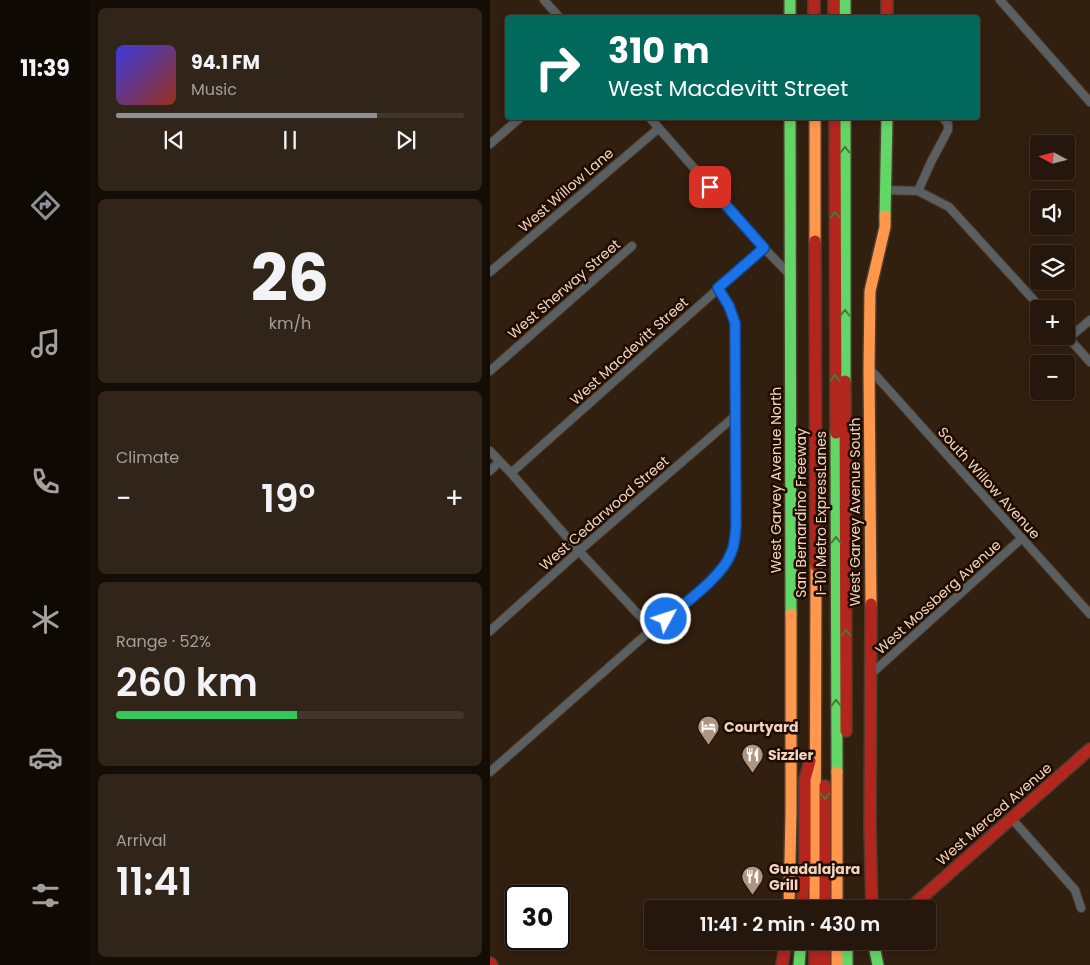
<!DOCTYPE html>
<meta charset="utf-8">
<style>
:root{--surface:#25170b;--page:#312419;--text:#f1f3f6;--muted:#a39f9d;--line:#42362c;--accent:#8c9099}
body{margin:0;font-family:Poppins,sans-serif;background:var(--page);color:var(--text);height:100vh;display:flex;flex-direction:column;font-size:19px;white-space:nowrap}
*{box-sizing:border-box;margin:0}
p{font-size:16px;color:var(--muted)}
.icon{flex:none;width:28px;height:28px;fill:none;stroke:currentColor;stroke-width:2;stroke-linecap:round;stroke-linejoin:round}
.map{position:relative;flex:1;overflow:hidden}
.details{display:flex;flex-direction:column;gap:8px;padding:8px;background:#140d06;width:400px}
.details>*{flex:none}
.hud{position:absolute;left:15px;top:15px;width:475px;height:105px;border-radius:5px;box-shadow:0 2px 8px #0003,0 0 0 1px var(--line);background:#00695c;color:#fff;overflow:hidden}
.needle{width:32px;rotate:277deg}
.fabs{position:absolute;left:540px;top:135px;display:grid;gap:10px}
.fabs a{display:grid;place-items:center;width:45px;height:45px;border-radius:5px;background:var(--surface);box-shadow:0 2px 8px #0003,0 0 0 1px var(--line);font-size:25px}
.speed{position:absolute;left:15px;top:885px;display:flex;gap:10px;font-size:25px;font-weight:700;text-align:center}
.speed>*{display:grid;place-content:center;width:65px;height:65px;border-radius:50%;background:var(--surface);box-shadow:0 2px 8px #0003,0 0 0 1px var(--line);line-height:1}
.speed .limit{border:2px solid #111;border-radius:8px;background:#fff;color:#111}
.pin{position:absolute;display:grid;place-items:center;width:42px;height:42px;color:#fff;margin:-21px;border-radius:10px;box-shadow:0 2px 8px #0006}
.me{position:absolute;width:55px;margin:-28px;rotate:50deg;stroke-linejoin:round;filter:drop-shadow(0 0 4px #0008)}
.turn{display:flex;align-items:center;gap:18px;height:105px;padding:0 20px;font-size:22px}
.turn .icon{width:65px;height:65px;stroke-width:2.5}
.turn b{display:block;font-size:35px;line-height:42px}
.big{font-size:38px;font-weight:600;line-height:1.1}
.details .widget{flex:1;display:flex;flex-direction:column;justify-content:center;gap:8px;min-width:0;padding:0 18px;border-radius:8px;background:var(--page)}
.details .dial{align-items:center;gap:0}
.dial b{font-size:65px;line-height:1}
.song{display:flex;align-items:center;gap:15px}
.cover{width:60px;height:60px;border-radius:8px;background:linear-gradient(135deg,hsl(240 70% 55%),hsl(10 70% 35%))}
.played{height:5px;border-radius:2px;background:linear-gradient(90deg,var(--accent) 75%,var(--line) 75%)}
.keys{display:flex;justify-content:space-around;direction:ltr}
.heat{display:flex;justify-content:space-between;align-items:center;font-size:28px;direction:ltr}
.charge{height:8px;border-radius:4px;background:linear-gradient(90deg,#34c759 52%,var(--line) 0)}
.trip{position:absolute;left:154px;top:900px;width:292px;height:50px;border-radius:5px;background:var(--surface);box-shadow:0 2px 8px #0003,0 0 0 1px var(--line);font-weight:600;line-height:50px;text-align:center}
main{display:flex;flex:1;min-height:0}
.dock{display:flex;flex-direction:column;width:90px;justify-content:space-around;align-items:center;background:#0f0904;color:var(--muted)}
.dock .icon{width:35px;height:35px}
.dock .selected{color:var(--accent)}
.dock b{font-size:22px;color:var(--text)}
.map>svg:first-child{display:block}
</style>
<main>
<nav class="dock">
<b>11:39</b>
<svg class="icon selected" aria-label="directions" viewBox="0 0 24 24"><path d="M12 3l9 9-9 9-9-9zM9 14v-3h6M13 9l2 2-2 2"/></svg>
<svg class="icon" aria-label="music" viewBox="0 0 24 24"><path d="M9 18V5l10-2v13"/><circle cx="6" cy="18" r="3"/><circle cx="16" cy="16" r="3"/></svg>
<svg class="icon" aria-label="phone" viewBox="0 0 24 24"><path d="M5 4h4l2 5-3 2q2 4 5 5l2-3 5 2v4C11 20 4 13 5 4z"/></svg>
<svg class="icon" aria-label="climate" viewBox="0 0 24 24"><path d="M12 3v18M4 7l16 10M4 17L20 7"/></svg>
<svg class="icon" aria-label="car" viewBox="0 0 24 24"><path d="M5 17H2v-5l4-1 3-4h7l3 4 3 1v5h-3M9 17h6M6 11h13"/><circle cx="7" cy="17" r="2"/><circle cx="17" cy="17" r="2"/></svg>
<svg class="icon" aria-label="filters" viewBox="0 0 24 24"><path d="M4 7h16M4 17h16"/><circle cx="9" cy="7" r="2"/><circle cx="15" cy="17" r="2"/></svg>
</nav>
<section class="details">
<div class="widget">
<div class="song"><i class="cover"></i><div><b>94.1 FM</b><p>Music</p></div></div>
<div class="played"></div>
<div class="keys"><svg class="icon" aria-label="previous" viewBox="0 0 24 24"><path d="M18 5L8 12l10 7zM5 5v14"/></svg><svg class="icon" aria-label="pause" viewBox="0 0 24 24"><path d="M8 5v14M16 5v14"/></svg><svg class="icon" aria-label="next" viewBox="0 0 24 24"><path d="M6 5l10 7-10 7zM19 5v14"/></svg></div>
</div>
<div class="widget dial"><b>26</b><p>km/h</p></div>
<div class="widget"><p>Climate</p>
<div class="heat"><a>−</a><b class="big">19°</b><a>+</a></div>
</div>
<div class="widget"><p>Range · 52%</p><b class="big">260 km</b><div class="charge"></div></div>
<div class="widget"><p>Arrival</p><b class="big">11:41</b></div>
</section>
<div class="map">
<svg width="600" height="965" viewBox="0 0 600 965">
<rect width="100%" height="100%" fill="#311f0f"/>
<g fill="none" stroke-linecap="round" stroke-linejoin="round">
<defs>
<path id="street" d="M54 0 70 18
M510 0 600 102
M160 118 274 248 300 275
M0 144 30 118
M397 190 428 191 459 207 552 309
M428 191 441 162 458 130V124L453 118
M0 272 169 128
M576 335 600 362
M579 338 600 320
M379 368 600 614
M0 371 142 246
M0 451 21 473 89 551 163 630
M0 471 9 462
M21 473 274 248
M0 631 89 551 245 416
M381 674 532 538
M0 772C53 725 107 678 160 631 183 612 218 590 234 566 243 553 245 541 246 526L245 323 239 306 228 288
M522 819 585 890 591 908"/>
<path id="fast" d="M300 0V18
M355 0V18
M300 118 301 614
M355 118V381
M395 216 397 118
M346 433 347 772
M357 941V965
M383 941 388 965
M309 965 311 941"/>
<path id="slow" d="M325 118V241
M381 604 379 368 380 291 395 227V216
M347 772V909
M299 909 301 812V614
M325 909 326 566
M347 941V965"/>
<path id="jam" d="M324 0V18
M344 0V18
M397 0V18
M345 118 346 433
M325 241 326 566
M355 381 356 731
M381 604 380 827 382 909
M335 786V909
M312 909 315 861V779L320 761
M419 909 600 749
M325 941V965
M335 941V965
M0 963 2 965
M292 965 296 941"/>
</defs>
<use href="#street" stroke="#4d3c2e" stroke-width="10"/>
<use href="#fast" stroke="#4d3c2e" stroke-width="14"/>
<use href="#slow" stroke="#4d3c2e" stroke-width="14"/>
<use href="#jam" stroke="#4d3c2e" stroke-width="14"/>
<use href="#street" stroke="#5a5f61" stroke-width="8"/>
<use href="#fast" stroke="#63d668" stroke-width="11"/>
<use href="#slow" stroke="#ff974d" stroke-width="11"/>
<use href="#jam" stroke="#b3261e" stroke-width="11"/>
</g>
<defs><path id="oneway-chevron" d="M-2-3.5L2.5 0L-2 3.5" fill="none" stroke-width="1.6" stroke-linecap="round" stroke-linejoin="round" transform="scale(1.25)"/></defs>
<g stroke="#447b39">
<use href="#oneway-chevron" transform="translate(355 150) rotate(-90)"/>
<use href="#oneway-chevron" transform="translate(345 215) rotate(-91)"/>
<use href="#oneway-chevron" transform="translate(355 313) rotate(-90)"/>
<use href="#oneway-chevron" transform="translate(345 378) rotate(-90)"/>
<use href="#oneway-chevron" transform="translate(346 540) rotate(-90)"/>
<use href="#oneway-chevron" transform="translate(356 633) rotate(-90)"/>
<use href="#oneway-chevron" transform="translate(346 703) rotate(-91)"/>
<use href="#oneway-chevron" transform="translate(335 796) rotate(90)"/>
</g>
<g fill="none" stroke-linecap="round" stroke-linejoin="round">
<defs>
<path id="route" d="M176 619C195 603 233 576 241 553 245 545 245 536 246 526L245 323 239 306 228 288 274 248 220 187"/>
</defs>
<use href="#route" stroke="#114b97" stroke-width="12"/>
<use href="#route" stroke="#1a73e8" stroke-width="9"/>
</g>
<defs>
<symbol id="hotel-pin" viewBox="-11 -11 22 30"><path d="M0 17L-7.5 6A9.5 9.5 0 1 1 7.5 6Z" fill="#ae9582" stroke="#1f0c00"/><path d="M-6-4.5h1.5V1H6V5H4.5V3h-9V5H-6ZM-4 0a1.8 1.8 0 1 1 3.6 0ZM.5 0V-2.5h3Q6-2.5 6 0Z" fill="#fff"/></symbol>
<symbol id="restaurant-pin" viewBox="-11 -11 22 30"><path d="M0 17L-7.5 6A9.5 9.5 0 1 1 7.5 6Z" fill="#ae9582" stroke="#1f0c00"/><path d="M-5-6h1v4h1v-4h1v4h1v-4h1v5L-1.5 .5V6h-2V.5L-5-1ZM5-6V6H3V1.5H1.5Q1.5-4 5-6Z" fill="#fff"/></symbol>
</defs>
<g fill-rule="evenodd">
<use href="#hotel-pin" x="206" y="714" width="25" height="34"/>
<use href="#restaurant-pin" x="250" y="742" width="25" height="34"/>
<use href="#restaurant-pin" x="250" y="864" width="25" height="34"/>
</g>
<g text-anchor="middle" stroke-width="5" stroke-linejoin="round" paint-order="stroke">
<g font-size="14" fill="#f1d5c0" stroke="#1f0c00">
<text transform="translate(76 190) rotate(-41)" y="5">West Willow Lane</text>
<text transform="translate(74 289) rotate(-41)" y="5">West Sherway Street</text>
<text transform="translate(139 351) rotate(-42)" y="5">West Macdevitt Street</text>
<text transform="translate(286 480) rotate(-90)" y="5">West Garvey Avenue North</text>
<text transform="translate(499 483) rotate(48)" y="5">South Willow Avenue</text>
<text transform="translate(365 512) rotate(-90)" y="5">West Garvey Avenue South</text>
<text transform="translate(114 513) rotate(-41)" y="5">West Cedarwood Street</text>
<text transform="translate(311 513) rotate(-90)" y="5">San Bernardino Freeway</text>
<text transform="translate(331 513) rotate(-90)" y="5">I-10 Metro ExpressLanes</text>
<text transform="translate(448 597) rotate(-42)" y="5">West Mossberg Avenue</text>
<text transform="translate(504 814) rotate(-41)" y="5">West Merced Avenue</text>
</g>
<g font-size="14" font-weight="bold" fill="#f1d5c0" stroke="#1f0c00" text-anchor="start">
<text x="234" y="732">Courtyard</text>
<text x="278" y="760">Sizzler</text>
<text x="279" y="874">Guadalajara<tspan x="279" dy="16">Grill</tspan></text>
</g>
</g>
</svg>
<div class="fabs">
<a><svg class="needle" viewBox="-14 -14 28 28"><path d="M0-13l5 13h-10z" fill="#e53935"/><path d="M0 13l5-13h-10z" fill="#a39f9d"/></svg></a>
<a><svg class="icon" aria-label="sound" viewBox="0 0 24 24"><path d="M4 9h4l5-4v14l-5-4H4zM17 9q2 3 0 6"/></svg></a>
<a><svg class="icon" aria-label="layers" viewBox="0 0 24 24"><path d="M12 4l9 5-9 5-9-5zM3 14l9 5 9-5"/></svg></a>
<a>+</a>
<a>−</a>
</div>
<div class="speed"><div class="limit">30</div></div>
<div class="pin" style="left:220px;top:187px;background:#d93025"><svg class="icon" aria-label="arrive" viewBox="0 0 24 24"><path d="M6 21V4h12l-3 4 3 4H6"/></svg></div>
<svg class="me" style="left:176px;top:619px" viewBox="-20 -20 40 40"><circle r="17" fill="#1a73e8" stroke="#fff" stroke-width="3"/><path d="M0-11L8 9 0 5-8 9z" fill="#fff"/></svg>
<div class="trip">11:41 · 2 min · 430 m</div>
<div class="hud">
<div class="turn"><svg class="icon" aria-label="right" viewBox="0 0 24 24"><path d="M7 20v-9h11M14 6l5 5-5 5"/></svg><div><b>310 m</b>West Macdevitt Street</div></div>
</div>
</div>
</main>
